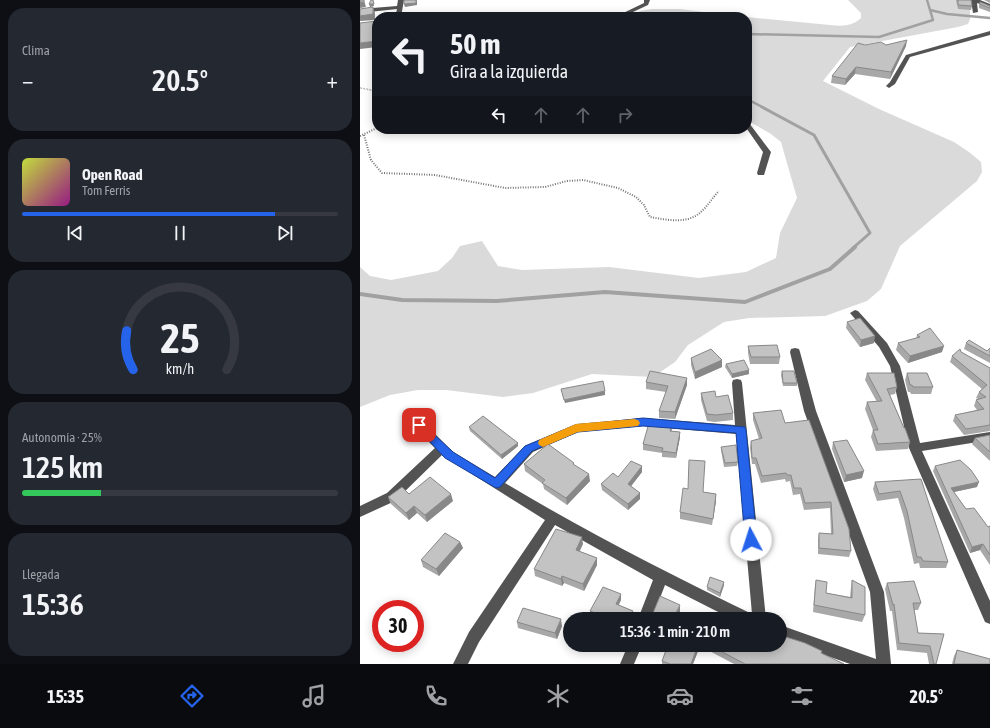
<!DOCTYPE html>
<html lang="es">
<meta charset="utf-8">
<style>
:root{--surface:#171b24;--page:#242831;--text:#f1f3f6;--muted:#9ea1a6;--line:#363941;--accent:#2563eb}
body{margin:0;font-family:"Asap Condensed",sans-serif;background:var(--page);color:var(--text);height:100vh;display:flex;flex-direction:column;font-size:15px;white-space:nowrap}
*{box-sizing:border-box;margin:0}
p{font-size:13px;color:var(--muted)}
.icon{flex:none;width:22px;height:22px;fill:none;stroke:currentColor;stroke-width:2;stroke-linecap:round;stroke-linejoin:round}
.map{position:relative;flex:1;overflow:hidden}
.drawer{display:flex;flex-direction:column;gap:8px;padding:8px;background:#0d0f14;width:360px}
.drawer>*{flex:none}
.guide{position:absolute;left:12px;top:12px;width:380px;height:122px;border-radius:16px;box-shadow:0 2px 10px #0003;background:#171b24;color:var(--text);overflow:hidden}
.speed{position:absolute;left:12px;top:600px;display:flex;gap:8px;font-size:20px;font-weight:700;text-align:center}
.speed>*{display:grid;place-content:center;width:52px;height:52px;border-radius:50%;background:var(--surface);box-shadow:0 2px 10px #0003;line-height:1}
.speed .limit{border:6px solid #d22;background:#fff;color:#111}
.pin{position:absolute;display:grid;place-items:center;width:34px;height:34px;color:#fff;margin:-17px;border-radius:8px;box-shadow:0 2px 6px #0006}
.me{position:absolute;width:44px;margin:-22px;rotate:355deg;stroke-linejoin:round;filter:drop-shadow(0 0 3px #0008)}
.turn{display:flex;align-items:center;gap:14px;height:84px;padding:0 12px;font-size:18px}
.turn .icon{width:52px;height:52px;stroke-width:2.5}
.turn b{display:block;font-size:28px;line-height:34px}
.lanes{display:flex;align-items:center;height:38px;padding:0 12px;background:#0003;justify-content:center;gap:20px;direction:ltr}
.lanes .off{opacity:.35}
.big{font-size:30px;font-weight:600;line-height:1.1}
.drawer .card{flex:1;display:flex;flex-direction:column;justify-content:center;gap:6px;min-width:0;padding:0 14px;border-radius:16px;background:var(--page)}
.drawer .dial{align-items:center;gap:0}
.dial svg{height:104px;overflow:visible;fill:none;stroke:var(--line);stroke-width:7;stroke-linecap:round;text-anchor:middle}
.dial text{fill:var(--text);stroke:none}
.song{display:flex;align-items:center;gap:12px}
.cover{width:48px;height:48px;border-radius:6px;background:linear-gradient(135deg,hsl(70 70% 55%),hsl(310 70% 35%))}
.played{height:4px;border-radius:2px;background:linear-gradient(90deg,var(--accent) 80%,var(--line) 80%)}
.keys{display:flex;justify-content:space-around;direction:ltr}
.heat{display:flex;justify-content:space-between;align-items:center;font-size:22px;direction:ltr}
.charge{height:6px;border-radius:3px;background:linear-gradient(90deg,#34c759 25%,var(--line) 0)}
.trip{position:absolute;left:203px;top:612px;width:224px;height:40px;border-radius:20px;background:var(--surface);box-shadow:0 2px 10px #0003;font-weight:600;line-height:40px;text-align:center}
.tabs{display:flex;height:64px;justify-content:space-around;align-items:center;background:#090b0e;color:var(--muted)}
.tabs .icon{width:28px;height:28px}
.tabs .current{color:var(--accent)}
.tabs b{font-size:18px;color:var(--text)}
main{display:flex;flex:1;min-height:0}
.map>svg:first-child{display:block}
</style>
<main>
<section class="drawer">
<div class="card"><p>Clima</p>
<div class="heat"><a>−</a><b class="big">20.5°</b><a>+</a></div>
</div>
<div class="card">
<div class="song"><i class="cover"></i><div><b>Open Road</b><p>Tom Ferris</p></div></div>
<div class="played"></div>
<div class="keys"><svg class="icon" aria-label="previous" viewBox="0 0 24 24"><path d="M18 5L8 12l10 7zM5 5v14"/></svg><svg class="icon" aria-label="pause" viewBox="0 0 24 24"><path d="M8 5v14M16 5v14"/></svg><svg class="icon" aria-label="next" viewBox="0 0 24 24"><path d="M6 5l10 7-10 7zM19 5v14"/></svg></div>
</div>
<div class="card dial"><svg viewBox="0 0 100 80">
<path d="M14 69A42 42 0 1 1 86 69"/>
<path d="M14 69A42 42 0 0 1 9 39" stroke="#2563eb"/>
<text x="50" y="56" font-size="32" font-weight="700">25</text>
<text x="50" y="72" font-size="11">km/h</text>
</svg></div>
<div class="card"><p>Autonomía · 25%</p><b class="big">125 km</b><div class="charge"></div></div>
<div class="card"><p>Llegada</p><b class="big">15:36</b></div>
</section>
<div class="map">
<svg width="630" height="664" viewBox="0 0 630 664">
<rect width="100%" height="100%" fill="#fff"/>
<path fill="#dadada" d="M488 0H610V19L608 24 598 27 490 47 463 81 519 109 594 142 609 152 621 162 622 172 617 181 540 246 521 289 507 301 465 316 389 318 364 322 328 345 315 362 293 377 232 374 173 393 143 397 86 390H58L30 395 0 407V267L10 276 31 280 78 271 92 258 100 246 122 241 138 266 162 270 249 267 339 278 386 272 416 258 420 233 437 198 421 142 411 134 387 120V17L470 25C481 26 492 27 501 18V13Z
M292 9H320L384 17H276L280 11Z"/>
<g fill="none" stroke-linecap="round" stroke-linejoin="round">
<path stroke="#a1a1a1" stroke-width="2.5" d="M570 10 587 14 630 18
M387 34 519 37 573 20 567 0
M387 99 404 108"/>
<path stroke="#a1a1a1" stroke-width="3" d="M402 107 454 135 510 233 493 248"/>
<path stroke="#a1a1a1" stroke-width="4" d="M0 294 42 300 137 301 245 292 385 302 470 269 495 247"/>
<path stroke="#757575" stroke-width="1.5" stroke-dasharray="0.5 1" stroke-linecap="butt" d="M0 88 17 91"/>
<path stroke="#757575" stroke-width="2" stroke-dasharray="1 1.5" stroke-linecap="butt" d="M4 135 11 160 22 173 75 175 145 188 185 187 207 181 223 180 258 188 276 197 284 205 290 217C308 220 329 225 343 210 349 204 353 197 359 191
M0 136 17 128"/>
<path fill="#535353" fill-rule="evenodd" d="M38 0H44L41 17H35L37 9 0 13V9L37 6Z
M284 0H290L288 5 262 17H255L284 3Z
M611 0H620L630 4V8L617 3 618 12 613 13Z
M630 31V35L550 57 535 84 529 88 526 86 530 82 546 55Z
M387 122 389 123 411 152 404 175H398L397 173 403 152 387 129Z
M495 310 498 311 527 343 540 366 560 443 630 432V440L562 451 630 601V624L625 622 549 448 530 366 519 347 490 313Z
M435 348 439 349 440 352 456 411 524 592 531 664H490L420 639V625L516 659 510 592 444 411 430 352 431 349Z
M377 379 381 380 382 383 406 619H372L305 585 292 619H278L293 580 195 525 119 642 108 664H93L109 632 185 520 82 455 35 501 0 517V506L27 493 75 448 55 428 53 425 55 422 59 421 63 422 93 452 135 477 165 446 216 424 283 418 375 425 372 383 373 380ZM283 426 376 434 392 614C307 573 225 531 145 483L173 452 218 432Z
M268 645H282L274 664H260Z"/>
</g>
<path fill="#a8a8a8" d="M596 0H611L612 6 611 10 598 9Z
M624 0H630V3Z
M620 2 630 6V12L619 8V5Z
M505 45 546 46 530 79 495 74 485 85 471 83 472 76Z
M487 322 514 343 500 347 486 328Z
M557 335 582 352 548 363 536 350 538 343 556 339Z
M606 343 627 351 630 348V363L604 349Z
M388 346 420 357 419 364H390L388 353Z
M601 352 630 368V431L604 435 593 421 595 415 617 410 614 406 616 400 618 399 616 398 619 392 622 389 590 362 592 356Z
M331 358 362 360V367L335 379 331 365Z
M366 364 389 374 372 378 365 367Z
M422 371 437 383V386H423L421 375Z
M507 373 537 387 535 394 530 395 550 442 548 449 516 451 511 437 513 430 505 409 507 402H517L505 380Z
M547 373 573 387 571 394H551L550 392H548L545 380Z
M327 378V385L315 419 299 418V411L306 392 286 389V382Z
M341 393 356 397 373 413V420L355 422 347 421 341 400Z
M393 413 425 423 449 420 491 551 489 557 458 554V539L459 533 471 534 470 508 444 510 440 494 433 495 430 481 426 482 425 479 401 483 395 464H392L390 448 391 441 399 439 393 420Z
M312 425V431L320 437 316 458 302 457V453L283 450V444Z
M109 427 158 443V446L142 459 110 431Z
M630 435V461L612 444 615 438Z
M473 442 502 478 484 482 472 449Z
M361 447 378 462 377 466 364 467 361 450Z
M214 463V465L230 481 207 505 184 489 183 484 165 471 164 464Z
M282 466V472L271 486 280 493V499L268 510 242 490 241 484 258 477Z
M575 466 617 487 594 492 606 509 628 527 630 526V565L620 550 610 553 573 471Z
M561 479 588 562 586 568H560L559 563 554 564 544 518 538 498 517 501 513 489 515 482Z
M344 492 356 494V501L352 525 320 519V512Z
M49 494 93 501 67 522 57 513 49 520 31 504 28 497Z
M100 542 103 548 79 576 63 567 61 560Z
M223 544 219 551 237 558V565L224 591 204 583 202 586 175 576 174 569Z
M456 580 466 593 490 597 491 587 492 580 505 615 502 622 453 612 455 586Z
M527 583 561 603 558 610H554L558 633 584 634 576 664H569L567 653 537 650 532 611H530L525 589Z
M364 585 360 597 347 590V587Z
M261 594V600L259 605 273 611V616L272 619H238L231 616 230 611Z
M320 612 316 619H289V615L293 613Z
M157 622 202 626 197 639 158 628Z
M308 645H420L461 653 484 664H374L340 646 333 664H302V661Z
M597 650 630 664H592L594 656Z"/>
<path fill="#888" d="M4 0 6 7 0 8V2Z
M13 0 14 6 10 7 9 4Z
M57 0V5L45 7 44 4Z
M13 7 15 13V20L0 21V16Z
M547 40 546 46 530 79 531 72Z
M17 41V47L0 49V43Z
M496 67 495 74 485 85 486 79Z
M515 336 514 343 500 347 501 340Z
M584 346 582 352 548 363 550 356Z
M362 360V367L335 379V372Z
M389 370V374L372 378V374Z
M327 378V385L315 419V412Z
M245 391V395L205 403 204 400Z
M320 432V437L316 458V453Z
M158 443V446L142 459 141 455Z
M282 466V472L268 490V484Z
M504 471 502 478 484 482 486 475Z
M229 474 230 481 207 505 206 498Z
M619 482 617 487 589 493 591 488Z
M280 493V499L268 510V504Z
M91 494 93 501 67 522 65 515Z
M356 494V501L352 525 353 519Z
M54 506 57 513 49 520 46 513Z
M222 537 223 544 217 557 216 550Z
M100 542 103 548 79 576 76 569Z
M623 544 620 550 610 553 612 547Z
M237 558V565L224 591 223 584Z
M202 576 204 583 202 586 201 579Z
M364 582V585L360 597V593Z
M261 594V600L256 609V604Z
M320 605V612L316 619H313Z
M273 611V616L272 619H269Z
M201 619 202 626 197 639 195 633Z
M338 645H340V646L333 664H331Z"/>
<path fill="#c3c3c3" stroke="#888" d="M0 0H4V2H0Z
M11 0H13L14 4H9Z
M44 0H56V3L44 4Z
M598 0H611L612 6 598 5Z
M620 2 630 6V8L620 4Z
M13 7V14L0 16V9Z
M17 21V41L0 43V23Z
M547 40 531 72 496 67 486 79 472 76 498 43 505 45 521 42 526 45Z
M500 318 515 336 501 340 487 322Z
M570 328 584 346 550 356 538 343 560 337 557 335Z
M609 340 627 351 630 348V356L606 343Z
M417 345 420 357H391L388 346Z
M351 349 362 360 335 372 331 358Z
M600 349 601 352 630 368V425L606 429 595 415 624 409 616 400 626 397 619 392 627 385 592 356Z
M384 360 389 370 372 374 366 364Z
M290 371 327 378 315 412 299 411 308 386 286 382Z
M422 371H434L437 383H423Z
M507 373H534L537 387 527 389 544 428H545L550 442 518 444 513 430H518L507 402 522 401Z
M547 373H567L573 387H553L552 385H550Z
M243 381 245 391 204 400 201 389Z
M355 391 356 397 368 395 373 413 356 415 347 414 341 393Z
M421 410 425 423 449 420 489 529 491 551 459 548V533L473 534 471 502 445 503 441 488H434L431 475H427L426 473 402 476 396 458H392L391 441 402 438 393 413Z
M123 416 158 443 141 455 109 427Z
M289 423 312 425 310 431 320 432 316 453 302 451 303 448 283 444Z
M630 435V452L615 438Z
M487 440 504 471 486 475 473 442Z
M188 444 214 463 213 464 229 474 206 498 182 483 185 480 164 464Z
M376 445 378 462 365 463 361 447Z
M329 460 345 461 343 492 356 494 353 519 320 512 323 488 328 489Z
M600 460 611 470 619 482 591 488 606 509 614 508 628 527 630 526V555L623 544 612 547 575 466Z
M271 461 282 466 268 484 280 493 268 504 241 484 253 473 258 477Z
M70 477 91 494 65 515 54 506 46 513 28 497 42 487 49 494Z
M561 479 588 562 563 561 561 557H557L547 511 540 491 519 494 515 482Z
M196 529 222 537 216 550 237 558 223 584 202 576 201 579 174 569Z
M85 533 100 542 76 569 61 560Z
M350 577 364 582 360 593 347 587Z
M456 580 467 582 466 593 492 598V580L505 587V615L454 605Z
M554 581 561 603H553L558 633 584 634 576 664H574L570 646 539 643 534 604 533 605 527 583Z
M243 587 261 594 256 604 273 611 269 619H250L230 611Z
M300 596 320 605 313 619H299L289 615 293 613Z
M163 608 201 619 195 633 157 622Z
M318 617 324 619H318Z
M423 636 445 643 462 651 461 653 484 664H385L349 645H420V641H421Z
M308 645H338L331 664H310L302 661Z
M597 650 630 659V664H594Z"/>
<path fill="#2563eb" stroke="#184099" d="M283 418 385 427 386 430 397 540 395 544 391 545 387 544 385 540 376 433 283 426 218 432 172 451 140 487 136 488 85 458 54 425 55 423H62L93 452 135 478 165 446 213 426Z"/>
<path fill="#f59e0b" d="M274 419 278 420 280 423 278 426 218 432 183 447 179 445 178 443 179 440 216 424Z"/>
</svg>
<div class="speed"><div class="limit">30</div></div>
<div class="pin" style="left:59px;top:425px;background:#d93025"><svg class="icon" aria-label="arrive" viewBox="0 0 24 24"><path d="M6 21V4h12l-3 4 3 4H6"/></svg></div>
<svg class="me" style="left:391px;top:540px" viewBox="-20 -20 40 40"><circle r="19" fill="#fff"/><path d="M0-13L10 11 0 6-10 11z" fill="#2563eb"/></svg>
<div class="trip">15:36 · 1 min · 210 m</div>
<div class="guide">
<div class="turn"><svg class="icon" aria-label="left" viewBox="0 0 24 24"><path d="M17 20v-9H6M10 6l-5 5 5 5"/></svg><div><b>50 m</b>Gira a la izquierda</div></div>
<div class="lanes"><svg class="icon" aria-label="left" viewBox="0 0 24 24"><path d="M17 20v-9H6M10 6l-5 5 5 5"/></svg><svg class="icon off" aria-label="ahead" viewBox="0 0 24 24"><path d="M12 20V5M6 11l6-6 6 6"/></svg><svg class="icon off" aria-label="ahead" viewBox="0 0 24 24"><path d="M12 20V5M6 11l6-6 6 6"/></svg><svg class="icon off" aria-label="right" viewBox="0 0 24 24"><path d="M7 20v-9h11M14 6l5 5-5 5"/></svg></div>
</div>
</div>
</main>
<nav class="tabs">
<b>15:35</b>
<svg class="icon current" aria-label="directions" viewBox="0 0 24 24"><path d="M12 3l9 9-9 9-9-9zM9 14v-3h6M13 9l2 2-2 2"/></svg>
<svg class="icon" aria-label="music" viewBox="0 0 24 24"><path d="M9 18V5l10-2v13"/><circle cx="6" cy="18" r="3"/><circle cx="16" cy="16" r="3"/></svg>
<svg class="icon" aria-label="phone" viewBox="0 0 24 24"><path d="M5 4h4l2 5-3 2q2 4 5 5l2-3 5 2v4C11 20 4 13 5 4z"/></svg>
<svg class="icon" aria-label="climate" viewBox="0 0 24 24"><path d="M12 3v18M4 7l16 10M4 17L20 7"/></svg>
<svg class="icon" aria-label="car" viewBox="0 0 24 24"><path d="M5 17H2v-5l4-1 3-4h7l3 4 3 1v5h-3M9 17h6M6 11h13"/><circle cx="7" cy="17" r="2"/><circle cx="17" cy="17" r="2"/></svg>
<svg class="icon" aria-label="filters" viewBox="0 0 24 24"><path d="M4 7h16M4 17h16"/><circle cx="9" cy="7" r="2"/><circle cx="15" cy="17" r="2"/></svg>
<b>20.5°</b>
</nav>
